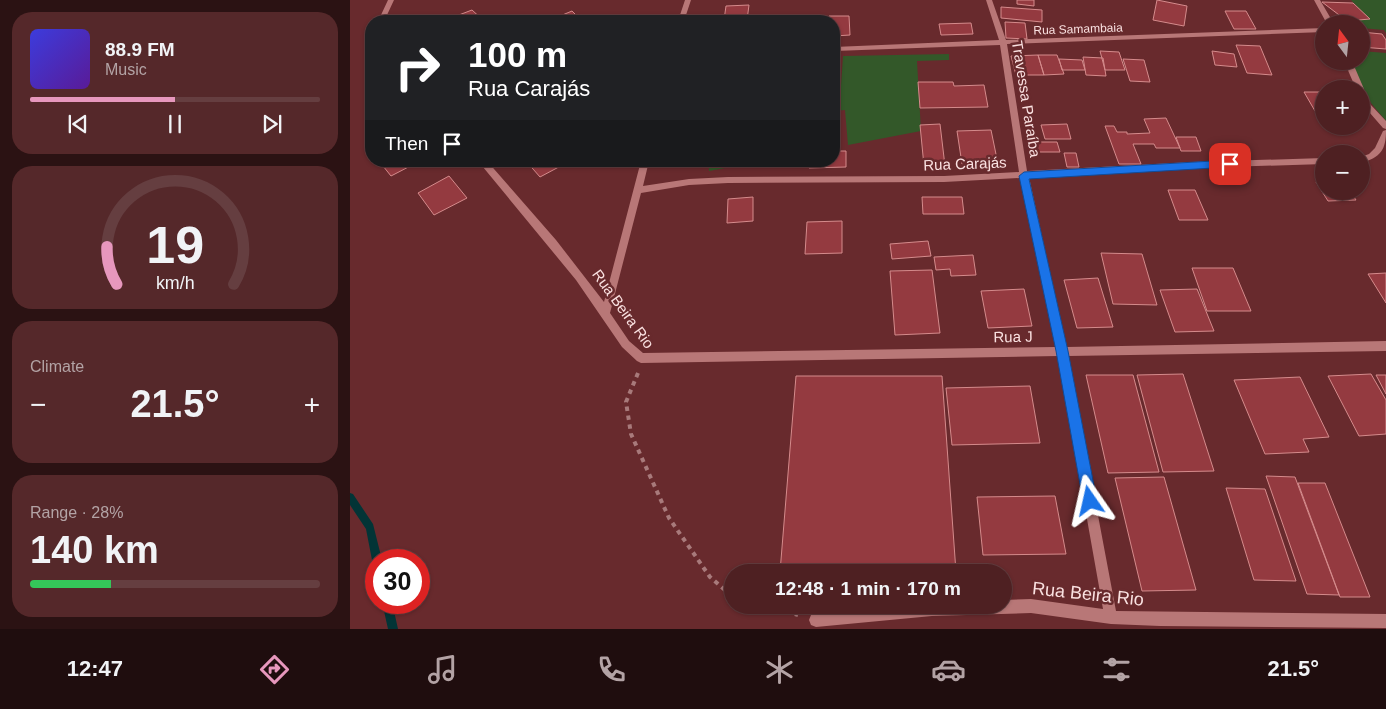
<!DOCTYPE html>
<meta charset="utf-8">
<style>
:root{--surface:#4e2022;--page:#55282a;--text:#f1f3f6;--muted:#b3a3a5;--line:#653e40;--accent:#e797bd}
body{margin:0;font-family:Helvetica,sans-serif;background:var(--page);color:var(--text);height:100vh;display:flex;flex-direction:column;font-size:19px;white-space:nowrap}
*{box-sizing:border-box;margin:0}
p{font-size:16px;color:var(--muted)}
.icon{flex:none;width:28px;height:28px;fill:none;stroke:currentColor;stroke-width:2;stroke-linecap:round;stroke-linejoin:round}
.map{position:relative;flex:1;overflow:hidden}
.side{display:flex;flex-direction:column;gap:12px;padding:12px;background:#2b1213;width:350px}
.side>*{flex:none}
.banner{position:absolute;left:15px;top:15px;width:475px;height:152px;border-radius:20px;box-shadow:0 1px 4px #0004,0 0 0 1px var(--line);background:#202124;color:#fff;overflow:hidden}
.needle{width:32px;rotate:345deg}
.buttons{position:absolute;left:965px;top:15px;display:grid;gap:10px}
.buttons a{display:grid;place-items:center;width:55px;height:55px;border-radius:50%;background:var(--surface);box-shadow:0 1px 4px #0004,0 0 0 1px var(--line);font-size:25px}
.speed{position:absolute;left:15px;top:549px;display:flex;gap:10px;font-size:25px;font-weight:700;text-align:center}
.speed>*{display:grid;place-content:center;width:65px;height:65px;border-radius:50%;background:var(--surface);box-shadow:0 1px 4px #0004,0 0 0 1px var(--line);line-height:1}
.speed .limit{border:8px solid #d22;background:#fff;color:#111}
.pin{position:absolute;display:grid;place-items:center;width:42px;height:42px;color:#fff;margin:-21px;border-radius:10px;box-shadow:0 2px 8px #0006}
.me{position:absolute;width:55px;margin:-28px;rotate:349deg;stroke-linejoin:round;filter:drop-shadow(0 0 4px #0008)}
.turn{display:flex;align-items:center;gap:18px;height:105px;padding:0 20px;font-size:22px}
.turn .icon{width:65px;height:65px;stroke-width:2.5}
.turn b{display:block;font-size:35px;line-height:42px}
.then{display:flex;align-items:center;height:48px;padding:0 20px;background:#0003;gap:10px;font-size:19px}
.big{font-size:38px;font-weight:700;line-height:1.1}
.side .widget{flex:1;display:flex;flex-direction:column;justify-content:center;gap:8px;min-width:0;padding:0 18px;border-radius:20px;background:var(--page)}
.side .dial{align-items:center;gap:0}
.dial svg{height:130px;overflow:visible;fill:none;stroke:var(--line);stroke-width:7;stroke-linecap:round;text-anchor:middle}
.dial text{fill:var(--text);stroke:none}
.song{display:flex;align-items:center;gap:15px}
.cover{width:60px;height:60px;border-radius:8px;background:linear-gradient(135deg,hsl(240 70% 55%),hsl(270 70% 35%))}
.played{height:5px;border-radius:2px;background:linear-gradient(90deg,var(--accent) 50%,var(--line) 50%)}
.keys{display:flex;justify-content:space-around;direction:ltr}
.heat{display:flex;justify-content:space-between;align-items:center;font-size:28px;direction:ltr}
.charge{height:8px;border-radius:4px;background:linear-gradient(90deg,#34c759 28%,var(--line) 0)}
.trip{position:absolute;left:374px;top:564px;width:288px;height:50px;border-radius:25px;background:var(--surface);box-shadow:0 1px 4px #0004,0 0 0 1px var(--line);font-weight:700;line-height:50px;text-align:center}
.menu{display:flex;height:80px;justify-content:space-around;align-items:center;background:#1f0d0e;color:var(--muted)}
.menu .icon{width:35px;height:35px}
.menu .active{color:var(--accent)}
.menu b{font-size:22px;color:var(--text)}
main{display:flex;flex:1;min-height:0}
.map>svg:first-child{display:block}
</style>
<main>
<section class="side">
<div class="widget">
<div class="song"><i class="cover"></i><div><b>88.9 FM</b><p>Music</p></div></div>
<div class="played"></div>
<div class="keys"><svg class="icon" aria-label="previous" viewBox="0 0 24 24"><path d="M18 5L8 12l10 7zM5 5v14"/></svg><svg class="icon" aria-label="pause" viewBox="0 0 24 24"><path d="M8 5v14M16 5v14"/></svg><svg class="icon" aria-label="next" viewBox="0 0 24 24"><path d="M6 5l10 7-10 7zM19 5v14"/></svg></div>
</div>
<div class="widget dial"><svg viewBox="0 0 100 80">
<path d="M14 69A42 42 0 1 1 86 69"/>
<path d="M14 69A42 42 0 0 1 8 46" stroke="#e797bd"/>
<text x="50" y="56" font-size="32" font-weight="700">19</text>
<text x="50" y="72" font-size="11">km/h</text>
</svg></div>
<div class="widget"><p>Climate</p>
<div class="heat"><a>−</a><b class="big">21.5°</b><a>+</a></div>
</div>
<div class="widget"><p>Range · 28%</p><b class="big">140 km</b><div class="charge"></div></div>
</section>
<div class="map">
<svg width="1036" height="629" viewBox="0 0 1036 629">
<rect width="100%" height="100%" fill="#682a2d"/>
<path fill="#335829" d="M1001 0H1036V33L1034 30 1011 28V24H995L997 21 1019 19Z
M1011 51 1036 53V121L1021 103 999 61H1011Z
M599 54V60L567 61 571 131 498 145 495 110 484 111V86L491 85 493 56Z
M358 161H413L359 171Z"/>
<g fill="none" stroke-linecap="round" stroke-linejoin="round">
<path fill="#023436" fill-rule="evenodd" d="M0 493 3 494 23 524 32 560H26V564L24 563 22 560 16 529 0 505Z
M32 602H42L48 629H38Z"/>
</g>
<path fill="#943a40" stroke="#d58b8c" d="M667 0H684V6L667 4Z
M807 0 837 6 834 26 803 20Z
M972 2 1003 3 1020 19 997 21Z
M399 5 397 20H374L376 6Z
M651 7 692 10V22L651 18Z
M122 10 134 21H93Z
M222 11 232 21H198Z
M875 11H896L906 29H884Z
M479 16H499L500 35 484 36V21H479Z
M453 17H467L466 21H452Z
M655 22 675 23 677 39 656 38Z
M621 23 623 34 591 35 589 24Z
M1011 32 1032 34 1036 40V49L1011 47Z
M886 45 910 46 922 75 897 73Z
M750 51 769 52 775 70H755Z
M862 51 884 54 887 67 865 65Z
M688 55 694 75H666L661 56Z
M688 55H707L714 74 694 75Z
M733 57 753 58 756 76 736 75Z
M709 59 732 60 735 70H712Z
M773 59 794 60 800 82 780 81Z
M568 82H603L604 86 634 85 638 107 570 108Z
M954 92H974V111H965Z
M816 118 830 148H806L804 144H783L791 164H769L755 126H764L767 132H777V134L800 133 794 119Z
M590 124 595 166H574L570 125Z
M717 124 721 139H695L691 125Z
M641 130 648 164H612L607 131Z
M826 137H846L851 151H831Z
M484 139H487V151H496V167L459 168 460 161H484Z
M680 142H707L710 152H682Z
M714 153H726L729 167H717Z
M29 161H70L41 176Z
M176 161H220L190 177Z
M99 176 117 198 84 215 68 193Z
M966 182H974V191H1000L1006 200 978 201Z
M818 190H845L858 220H829Z
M403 197V221L377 223 378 199Z
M572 197H612L614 214H573Z
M492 221V253L455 254 457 222Z
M578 241 581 256 542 259 540 244Z
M751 253 792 254 807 305 763 304Z
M623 255 626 275 601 276 600 269 586 270 584 257Z
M842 268H883L901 311H857Z
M582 270 590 333 545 335 540 271Z
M1036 273V303L1018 274Z
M748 278 763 327 727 328 714 280Z
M674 289 682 326 638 328 631 291Z
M847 289 864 331 825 332 810 290Z
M833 374 864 471 813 472 787 375Z
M1021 374 1036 400V434L1009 436 978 376Z
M736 375H783L809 472 758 473Z
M1026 375H1036V394Z
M446 376H592L606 572H430Z
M950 377 979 437 953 439 959 452 915 454 884 380Z
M680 386 690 443 602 445 596 388Z
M916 476 945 477 989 595 957 594Z
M814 477 846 590 792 591 765 478Z
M948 483H975L1020 597H990Z
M876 488 915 489 946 581 904 580Z
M705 496 716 554 633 555 627 497Z
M427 605H608V607L427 606Z"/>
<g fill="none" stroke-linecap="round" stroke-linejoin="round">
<path stroke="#a87a7b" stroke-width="4" stroke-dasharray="4.5 4.5" stroke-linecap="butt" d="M288 373 276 402 281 434 319 518 360 577 382 596
M410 605 448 615"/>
<path fill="#b87777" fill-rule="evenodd" d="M38 0H44L37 15V21H31V15Z
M335 0H341L334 21H328Z
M636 0H642L656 40 974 28V32L657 44 677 171 842 162 974 158V164L842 168 679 177 716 347 1036 341V351L718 356 766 611 1036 614V628L810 626 761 624 681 613 582 616 466 627 461 625 459 620 461 615 466 613 555 605H652V600L681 599 753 609 708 356 291 363 287 361 272 347 226 280 128 161H137L206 240 254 302 291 161H299L293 186 339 179 378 177 594 176 669 172 650 45 484 51V47L649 40ZM670 178 706 347 293 353 279 341 260 313 291 193 339 185 378 183 594 182Z
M964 0H970L984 24H977Z
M994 61H1002L1014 89 1012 91 1020 104 1036 121V129L1033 128 1013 105 1011 101V89H1006Z
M1036 130C1036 150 1031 157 1011 163V157L1019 154 1025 148 1033 131Z"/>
</g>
<path fill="#1a73e8" stroke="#114b97" d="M880 160 885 164 880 167 679 179 718 351 747 501 745 506 740 508 735 506 733 501 706 351 669 176 674 172Z"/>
<g text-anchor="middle" stroke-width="5" stroke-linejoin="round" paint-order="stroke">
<g font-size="12" fill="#fae1e1" stroke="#682a2d">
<text transform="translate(728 29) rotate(-2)" y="4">Rua Samambaia</text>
</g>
<g font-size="15" fill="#fae1e1" stroke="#682a2d">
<text transform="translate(676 99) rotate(81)" y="5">Travessa Paraíba</text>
<text transform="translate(615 164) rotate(-2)" y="5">Rua Carajás</text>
<text transform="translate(273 309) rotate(54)" y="5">Rua Beira Rio</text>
<text transform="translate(663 337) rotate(-1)" y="5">Rua J</text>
</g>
<g font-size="18" fill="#fae1e1" stroke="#682a2d">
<text transform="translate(738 594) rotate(6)" y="6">Rua Beira Rio</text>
</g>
</g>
</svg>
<div class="buttons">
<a><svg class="needle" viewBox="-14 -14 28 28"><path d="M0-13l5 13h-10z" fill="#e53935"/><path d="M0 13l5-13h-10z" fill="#b3a3a5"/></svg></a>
<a>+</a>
<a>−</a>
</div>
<div class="speed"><div class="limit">30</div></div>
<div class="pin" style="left:880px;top:164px;background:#d93025"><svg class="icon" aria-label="arrive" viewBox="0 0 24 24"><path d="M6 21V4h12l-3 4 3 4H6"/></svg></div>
<svg class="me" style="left:740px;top:501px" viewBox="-20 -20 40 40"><path d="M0-17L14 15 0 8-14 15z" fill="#1a73e8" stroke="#fff" stroke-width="4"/></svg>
<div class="trip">12:48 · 1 min · 170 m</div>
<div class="banner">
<div class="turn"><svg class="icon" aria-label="right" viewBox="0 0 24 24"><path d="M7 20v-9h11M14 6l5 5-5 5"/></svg><div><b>100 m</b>Rua Carajás</div></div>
<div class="then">Then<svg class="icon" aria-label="arrive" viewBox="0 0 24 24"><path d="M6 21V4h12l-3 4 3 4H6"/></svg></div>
</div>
</div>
</main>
<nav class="menu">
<b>12:47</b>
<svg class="icon active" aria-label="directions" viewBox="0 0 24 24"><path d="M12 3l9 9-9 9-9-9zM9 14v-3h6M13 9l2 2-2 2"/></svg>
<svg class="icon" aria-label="music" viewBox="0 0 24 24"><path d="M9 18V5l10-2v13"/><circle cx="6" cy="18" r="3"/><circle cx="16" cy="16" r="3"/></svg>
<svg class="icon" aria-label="phone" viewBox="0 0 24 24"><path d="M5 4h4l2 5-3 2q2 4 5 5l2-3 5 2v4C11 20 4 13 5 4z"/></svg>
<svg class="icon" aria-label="climate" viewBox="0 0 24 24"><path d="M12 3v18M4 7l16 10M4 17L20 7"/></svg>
<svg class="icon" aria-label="car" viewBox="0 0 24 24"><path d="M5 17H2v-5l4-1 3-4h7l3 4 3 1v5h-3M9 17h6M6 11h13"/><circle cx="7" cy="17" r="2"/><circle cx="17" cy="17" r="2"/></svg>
<svg class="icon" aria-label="filters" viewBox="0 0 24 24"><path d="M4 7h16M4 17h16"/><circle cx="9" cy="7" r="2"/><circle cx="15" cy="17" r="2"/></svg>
<b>21.5°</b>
</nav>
